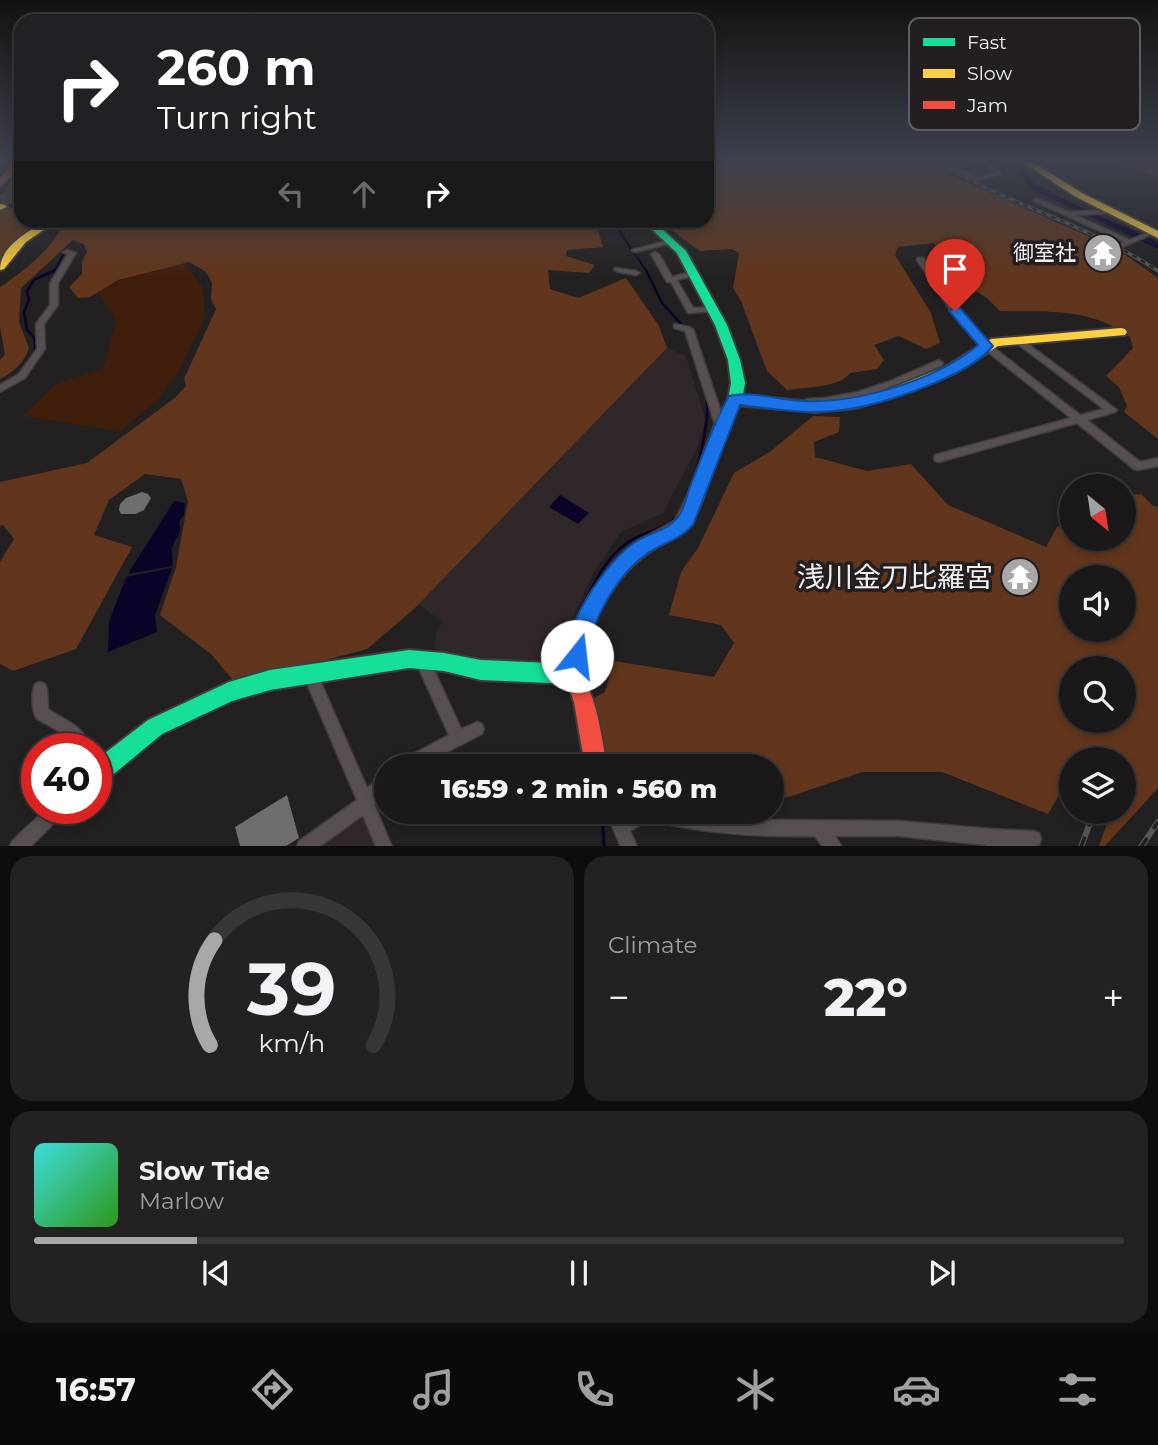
<!DOCTYPE html>
<meta charset="utf-8">
<style>
:root{--surface:#1a1819;--page:#232122;--text:#f1f3f6;--muted:#9fa0a2;--line:#383738;--accent:#a9a7a8}
body{margin:0;font-family:Montserrat,"Noto Sans JP",sans-serif;background:var(--page);color:var(--text);height:100vh;display:flex;flex-direction:column;font-size:26px;white-space:nowrap}
*{box-sizing:border-box;margin:0}
p{font-size:23px;color:var(--muted)}
.icon{flex:none;width:38px;height:38px;fill:none;stroke:currentColor;stroke-width:2;stroke-linecap:round;stroke-linejoin:round}
.map{position:relative;height:846px;overflow:hidden}
.sheet{display:flex;flex-direction:column;gap:10px;padding:10px;background:#0e0d0e;flex:1}
.sheet>*{flex:none}
.guide{position:absolute;left:14px;top:14px;width:700px;height:214px;border-radius:21px;box-shadow:0 4px 10px #0003,0 0 0 2px var(--line);background:#202124;color:#fff;overflow:hidden}
.needle{width:46px;rotate:150deg}
.buttons{position:absolute;left:1059px;top:474px;display:grid;gap:14px}
.buttons a{display:grid;place-items:center;width:77px;height:77px;border-radius:50%;background:var(--surface);box-shadow:0 4px 10px #0003,0 0 0 2px var(--line);font-size:35px}
.speed{position:absolute;left:21px;top:733px;display:flex;gap:14px;font-size:35px;font-weight:700;text-align:center}
.speed>*{display:grid;place-content:center;width:91px;height:91px;border-radius:50%;background:var(--surface);box-shadow:0 4px 10px #0003,0 0 0 2px var(--line);line-height:1}
.speed .limit{border:10px solid #d22;background:#fff;color:#111}
.pin{position:absolute;display:grid;place-items:center;width:60px;height:60px;color:#fff;margin:-72px -30px;border-radius:50% 50% 50% 0;rotate:-45deg;box-shadow:0 0 7px #0007}
.pin .icon{rotate:45deg}
.me{position:absolute;width:77px;margin:-38px;rotate:16deg;stroke-linejoin:round;filter:drop-shadow(0 0 5px #0008)}
.turn{display:flex;align-items:center;gap:24px;height:147px;padding:0 28px;font-size:32px}
.turn .icon{width:91px;height:91px;stroke-width:2.5}
.turn b{display:block;font-size:49px;line-height:60px}
.lanes{display:flex;align-items:center;height:66px;padding:0 28px;background:#0003;justify-content:center;gap:35px;direction:ltr}
.lanes .off{opacity:.35}
.big{font-size:52px;font-weight:800;line-height:1.1}
.sheet .tile{flex:1;display:flex;flex-direction:column;justify-content:center;gap:10px;min-width:0;padding:0 24px;border-radius:21px;background:var(--page)}
.sheet .dial{align-items:center;gap:0}
.dial svg{height:182px;overflow:visible;fill:none;stroke:var(--line);stroke-width:7;stroke-linecap:round;text-anchor:middle}
.dial text{fill:var(--text);stroke:none}
.song{display:flex;align-items:center;gap:21px}
.cover{width:84px;height:84px;border-radius:10px;background:linear-gradient(135deg,hsl(180 70% 55%),hsl(110 70% 35%))}
.played{height:7px;border-radius:4px;background:linear-gradient(90deg,var(--accent) 15%,var(--line) 15%)}
.keys{display:flex;justify-content:space-around;direction:ltr}
.heat{display:flex;justify-content:space-between;align-items:center;font-size:38px;direction:ltr}
.sheet .tiles{flex:1;display:grid;gap:10px;grid-template-columns:1fr 1fr}
.tile:last-child{grid-column:span 2}
.trip{position:absolute;left:374px;top:754px;width:410px;height:70px;border-radius:35px;background:var(--surface);box-shadow:0 4px 10px #0003,0 0 0 2px var(--line);font-weight:800;line-height:70px;text-align:center}
.tab-bar{display:flex;height:112px;justify-content:space-around;align-items:center;background:#0a0a0a;color:var(--muted)}
.tab-bar .icon{width:49px;height:49px}
.tab-bar .on{color:var(--accent)}
.tab-bar b{font-size:32px;color:var(--text)}
.map>svg:first-child{display:block}
</style>
<div class="map">
<svg width="1158" height="847" viewBox="0 0 1158 847">
<rect width="100%" height="100%" fill="#222021"/>
<path fill="#30272b" d="M667 348 686 356 704 415 705 422 697 448 663 513 620 533 593 574 551 664H523L435 650 436 633 442 622 419 604Z
M367 809 384 847H317Z"/>
<path fill="#3f1f0c" d="M184 262 203 288 205 318 181 368 157 401 120 431 23 416 56 384 103 369 116 320 97 291 132 275Z"/>
<path fill="#62361c" fill-rule="evenodd" d="M707 160H929L948 174 1117 249 1158 278V439L1124 412 1127 406 1119 387 1106 376 1133 348 1130 337C1089 307 1049 312 1000 311L988 299 963 282 934 243 898 247 895 255 931 313 940 343 926 349 899 336 874 345 884 360 877 369 850 373C839 388 805 387 787 390L767 371 741 301 733 288 739 253 732 249 700 251 659 221 707 220Z
M1091 160H1158V178L1115 164Z
M21 169V220L48 221 20 236 0 260V210L19 207V202H9L8 196H0Z
M66 220H190L201 226 252 220H492L509 224 515 220 595 221 603 247 567 250 566 256 595 265 589 273 548 270 550 289 578 298 626 278 659 326 667 348 414 609 367 649 236 684 212 655 160 615 176 567 188 501 181 479 145 474 109 500 94 535 132 547 76 649 13 671 0 664V562L14 539 3 525 0 526V482L87 463 176 397 186 386 184 379 216 309 211 299 212 283 206 272 189 262 118 280 90 297 78 298 69 287 82 274V262L87 252 84 244 73 240 21 288 19 322 29 348C24 363 14 372 0 379V360L5 354 0 327V287C28 268 50 251 66 220Z
M813 416 840 417 839 432 814 442 815 457 867 471 911 464 948 505 1046 547 1057 527 1071 524V539H1124V495L1141 494 1152 505 1158 507V788L1105 846H1099L1111 812H1124V760L1087 759 1082 756 1079 759 1071 760V774L1048 814 942 772H862L789 797 772 796V766H613L600 738 592 699 605 692 614 661 714 677 734 643 721 625 669 615 681 572 698 548 734 473 771 451ZM1071 578H1124V630H1071ZM1071 668H1124V721H1071Z"/>
<path fill="#0c0328" d="M560 495 589 513 578 524 549 507Z
M174 501 185 503 184 515 179 521C183 538 175 536 172 548 171 554 174 560 172 566L128 574Z
M172 568 155 615 157 632 108 652 109 622 126 577Z"/>
<g fill="none" stroke-linecap="round" stroke-linejoin="round">
<path stroke="#0c0328" stroke-width="2" d="M0 166 5 160
M612 220 647 272
M54 272 64 253"/>
<path stroke="#0c0328" stroke-width="2.5" d="M646 270 662 303 684 327
M34 354C37 345 35 336 27 330L24 312 29 300 27 291 34 280 55 270
M584 604C596 578 610 550 637 537 649 531 665 528 676 518 692 502 710 424 707 400"/>
<path stroke="#0c0328" stroke-width="3.5" d="M577 621 585 602
M558 666 573 630
M563 682 573 697
M602 812 604 847"/>
<path fill="#0c0328" fill-rule="evenodd" d="M1003 160C1030 160 1023 176 1040 186 1075 207 1121 224 1158 242V249L1031 189 1016 168Z"/>
</g>
<path fill="#6e6d6f" d="M142 492 148 494 151 498 144 510 136 514H121L119 510 120 504 126 498Z
M287 795 299 838 286 846H240L235 827Z"/>
<g fill="none" stroke-linecap="round" stroke-linejoin="round">
<path stroke="#413f40" stroke-width="11" stroke-dasharray="11 6" stroke-linecap="butt" d="M0 200 21 196"/>
<defs>
<path id="street" d="M975 160H988L1002 174 976 181 949 167ZM983 161 995 173 977 177 957 167Z
M1034 199H1038L1069 212 1110 210V212L1108 213 1075 215 1130 240 1150 232 1155 233 1117 249H1113V247L1124 242 1034 201Z
M493 220H506L507 222 504 224Z
M670 240 672 241V243L635 252 632 250Z
M67 250 76 253 58 283V305L44 324 45 349 25 378 0 392V385L19 374 37 349 36 324 50 305V283L68 254 63 252Z
M655 252 659 254 672 277 694 271H697V275L677 280 693 308 712 307 716 309 715 311 688 313 671 282H667L651 254Z
M918 258H924L958 309 989 344 1080 415 1104 409 1014 341 1018 338 1021 339 1117 410 1115 412 1087 420 1140 462 1158 458V466L1138 470 1134 469 1077 423 939 462 935 461 934 458 935 455 1071 418 983 348 952 313 917 260Z
M615 268 636 271 640 273 636 275 618 272 614 270Z
M674 324 689 327 693 329 726 427 724 429H718L716 427 685 331 674 328Z
M939 360 943 363 942 365C918 376 824 418 802 402L807 399 825 398 858 392 888 382Z
M422 654 427 655 461 729 477 722 482 724 484 729 482 734 419 766H398L400 761 449 735 415 660 417 655Z
M310 667 315 669 367 788 382 776 387 774V791L374 804 392 847H376L363 815 319 847H297L299 841 357 800 303 674 305 669Z
M40 682 45 684 47 689 48 709C66 722 84 724 89 749H75C70 733 49 727 36 718 32 709 31 693 35 684Z
M47 808H67L64 813 30 847H10L12 841Z
M606 812H622L624 817 633 812H681L703 816 757 820 899 821 991 829 1033 831 1039 833 1041 839 1039 845 1034 847H987L986 845 899 836H835L842 847H823L815 836C758 837 704 834 649 820L630 831 637 847H621Z"/>
<path id="fast" d="M642 220H652L686 251 727 325 740 360 745 383 742 400 728 427 703 498 701 502 695 504 689 502 687 498 714 427 728 400 731 383 728 360 715 325 677 253Z
M409 650 444 653 481 660 574 664 581 667 584 674 581 681 574 684 481 680 444 671 409 668 270 690 232 701 162 734 104 782 96 785V760L148 720 229 682 270 670Z"/>
<path id="slow" d="M1019 160H1029L1082 193 1158 231V238L1076 197Z
M0 204 5 205 7 207 0 210Z
M47 220H58L26 242 4 269 0 270C0 246 28 232 47 220Z
M1121 328 1125 329 1127 332 1125 335 998 346 955 373 902 394 856 408 815 412 735 405 728 400 735 395 815 402 856 398 892 388 945 367 991 339Z"/>
<path id="jam" d="M16 160H21V164L0 187V179Z
M191 220H227L204 226Z
M695 492 701 494 703 498C686 542 677 531 644 556 613 579 582 632 584 672 584 683 591 692 594 703 600 723 603 745 607 766H585L574 702 565 675 571 638 589 596 612 564 637 542 675 521 689 494Z"/>
</defs>
<use href="#street" stroke="#3f3d3e" stroke-width="3"/>
<use href="#fast" stroke="#3f3d3e" stroke-width="4"/>
<use href="#slow" stroke="#3f3d3e" stroke-width="4"/>
<use href="#jam" stroke="#3f3d3e" stroke-width="4"/>
<use href="#street" fill="#585050" fill-rule="evenodd"/>
<use href="#fast" fill="#16e098" fill-rule="evenodd"/>
<use href="#slow" fill="#ffcf43" fill-rule="evenodd"/>
<use href="#jam" fill="#f24e42" fill-rule="evenodd"/>
<defs>
<path id="rail-far1" d="M934 160C1005 204 1088 224 1158 271"/>
<path id="rail" d="M1081 847 1094 812
M1141 847 1158 822"/>
</defs>
<use href="#rail-far1" stroke="#595657" stroke-width="3.5"/>
<use href="#rail" stroke="#595657" stroke-width="6"/>
<use href="#rail-far1" stroke="#231f21" stroke-width="2" stroke-dasharray="5" stroke-linecap="butt"/>
<use href="#rail" stroke="#231f21" stroke-width="3.5" stroke-dasharray="11" stroke-linecap="butt"/>
</g>
<linearGradient id="sky" x2="0" y2="1"><stop stop-color="#131212"/><stop offset="0.58" stop-color="#3e424e"/><stop offset="1" stop-color="#3e424e" stop-opacity="0"/></linearGradient>
<rect width="1158" height="278" fill="url(#sky)"/>
<path fill="#1a73e8" stroke="#114b97" stroke-width="2" d="M955 307 960 308 993 346C968 377 882 405 842 410 808 415 773 409 740 405L693 525C678 541 665 542 648 553 621 571 600 607 591 637 588 646 588 655 585 664L577 667 569 664C556 633 609 558 635 542 650 532 670 531 680 514 685 506 687 494 691 484 703 455 713 424 729 396 752 390 782 401 805 401 860 403 936 380 978 345L949 311Z"/>
<defs>
<symbol id="temple-disc" viewBox="-11 -11 22 22"><circle r="9.5" fill="#a9a7a8" stroke="#231f21"/><path d="M0-6L5-2H3V0L6.5 2.5H4V6H1.5V3h-3V6H-4V2.5H-6.5L-3 0V-2H-5Z" fill="#fff"/></symbol>
</defs>
<g fill-rule="evenodd">
<use href="#temple-disc" x="1081" y="231" width="44" height="44"/>
<use href="#temple-disc" x="998" y="555" width="44" height="44"/>
</g>
<g text-anchor="middle" stroke-width="7" stroke-linejoin="round" paint-order="stroke">
<g font-size="21" fill="#f2eff0" stroke="#231f21" text-anchor="end">
<text x="1076" y="260">御室社</text>
</g>
<g font-size="28" fill="#f2eff0" stroke="#231f21" text-anchor="end">
<text x="993" y="587">浅川金刀比羅宮</text>
</g>
</g>
<rect x="909" y="18" width="231" height="112" rx="10" fill="#231f21" stroke="#615d5f" stroke-width="2"/>
<rect x="923" y="38" width="32" height="8" fill="#16e098"/>
<rect x="923" y="69" width="32" height="9" fill="#ffcf43"/>
<rect x="923" y="101" width="32" height="8" fill="#f24e42"/>
<g font-size="19" fill="#f2eff0">
<text x="967" y="49">Fast</text>
<text x="967" y="80">Slow</text>
<text x="967" y="112">Jam</text>
</g>
</svg>
<div class="buttons">
<a><svg class="needle" viewBox="-14 -14 28 28"><path d="M0-13l5 13h-10z" fill="#e53935"/><path d="M0 13l5-13h-10z" fill="#9fa0a2"/></svg></a>
<a><svg class="icon" aria-label="sound" viewBox="0 0 24 24"><path d="M4 9h4l5-4v14l-5-4H4zM17 9q2 3 0 6"/></svg></a>
<a><svg class="icon" aria-label="search" viewBox="0 0 24 24"><circle cx="10" cy="10" r="6"/><path d="M15 15l6 6"/></svg></a>
<a><svg class="icon" aria-label="layers" viewBox="0 0 24 24"><path d="M12 4l9 5-9 5-9-5zM3 14l9 5 9-5"/></svg></a>
</div>
<div class="speed"><div class="limit">40</div></div>
<div class="pin" style="left:955px;top:311px;background:#d93025"><svg class="icon" aria-label="arrive" viewBox="0 0 24 24"><path d="M6 21V4h12l-3 4 3 4H6"/></svg></div>
<svg class="me" style="left:577px;top:656px" viewBox="-20 -20 40 40"><circle r="19" fill="#fff"/><path d="M0-13L10 11 0 6-10 11z" fill="#1a73e8"/></svg>
<div class="trip">16:59 · 2 min · 560 m</div>
<div class="guide">
<div class="turn"><svg class="icon" aria-label="right" viewBox="0 0 24 24"><path d="M7 20v-9h11M14 6l5 5-5 5"/></svg><div><b>260 m</b>Turn right</div></div>
<div class="lanes"><svg class="icon off" aria-label="left" viewBox="0 0 24 24"><path d="M17 20v-9H6M10 6l-5 5 5 5"/></svg><svg class="icon off" aria-label="ahead" viewBox="0 0 24 24"><path d="M12 20V5M6 11l6-6 6 6"/></svg><svg class="icon" aria-label="right" viewBox="0 0 24 24"><path d="M7 20v-9h11M14 6l5 5-5 5"/></svg></div>
</div>
</div>
<section class="sheet">
<div class="tiles">
<div class="tile dial"><svg viewBox="0 0 100 80">
<path d="M14 69A42 42 0 1 1 86 69"/>
<path d="M14 69A42 42 0 0 1 16 23" stroke="#a9a7a8"/>
<text x="50" y="56" font-size="32" font-weight="700">39</text>
<text x="50" y="72" font-size="11">km/h</text>
</svg></div>
<div class="tile"><p>Climate</p>
<div class="heat"><a>−</a><b class="big">22°</b><a>+</a></div>
</div>
<div class="tile">
<div class="song"><i class="cover"></i><div><b>Slow Tide</b><p>Marlow</p></div></div>
<div class="played"></div>
<div class="keys"><svg class="icon" aria-label="previous" viewBox="0 0 24 24"><path d="M18 5L8 12l10 7zM5 5v14"/></svg><svg class="icon" aria-label="pause" viewBox="0 0 24 24"><path d="M8 5v14M16 5v14"/></svg><svg class="icon" aria-label="next" viewBox="0 0 24 24"><path d="M6 5l10 7-10 7zM19 5v14"/></svg></div>
</div>
</div>
</section>
<nav class="tab-bar">
<b>16:57</b>
<svg class="icon on" aria-label="directions" viewBox="0 0 24 24"><path d="M12 3l9 9-9 9-9-9zM9 14v-3h6M13 9l2 2-2 2"/></svg>
<svg class="icon" aria-label="music" viewBox="0 0 24 24"><path d="M9 18V5l10-2v13"/><circle cx="6" cy="18" r="3"/><circle cx="16" cy="16" r="3"/></svg>
<svg class="icon" aria-label="phone" viewBox="0 0 24 24"><path d="M5 4h4l2 5-3 2q2 4 5 5l2-3 5 2v4C11 20 4 13 5 4z"/></svg>
<svg class="icon" aria-label="climate" viewBox="0 0 24 24"><path d="M12 3v18M4 7l16 10M4 17L20 7"/></svg>
<svg class="icon" aria-label="car" viewBox="0 0 24 24"><path d="M5 17H2v-5l4-1 3-4h7l3 4 3 1v5h-3M9 17h6M6 11h13"/><circle cx="7" cy="17" r="2"/><circle cx="17" cy="17" r="2"/></svg>
<svg class="icon" aria-label="filters" viewBox="0 0 24 24"><path d="M4 7h16M4 17h16"/><circle cx="9" cy="7" r="2"/><circle cx="15" cy="17" r="2"/></svg>
</nav>
